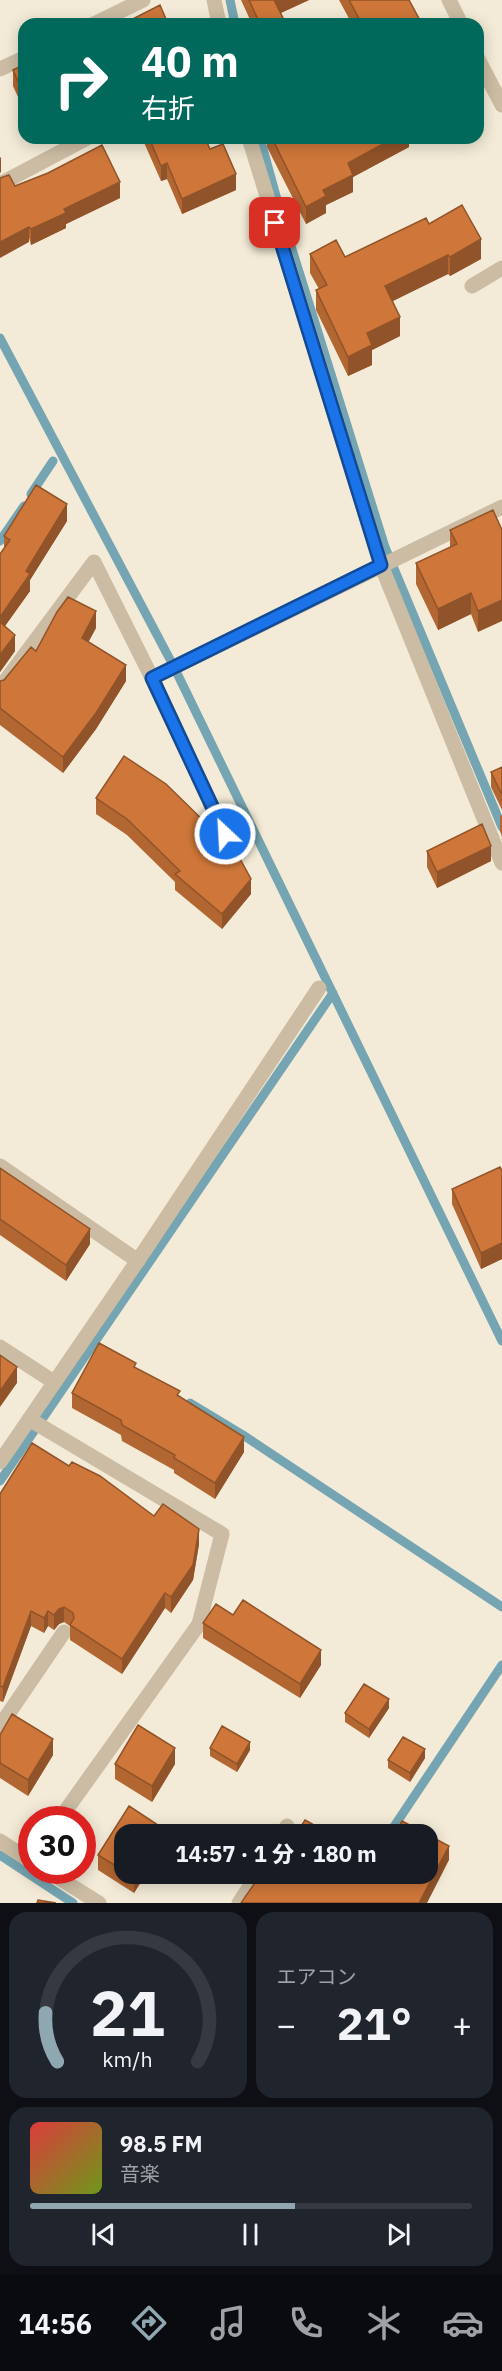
<!DOCTYPE html>
<html lang="ja">
<meta charset="utf-8">
<style>
:root{--surface:#171b24;--page:#20242c;--text:#f1f3f6;--muted:#9ea1a6;--line:#363941;--accent:#8fa7b0}
body{margin:0;font-family:"IBM Plex Sans","Noto Sans JP",sans-serif;background:var(--page);color:var(--text);height:100vh;display:flex;flex-direction:column;font-size:22px;white-space:nowrap}
*{box-sizing:border-box;margin:0}
p{font-size:20px;color:var(--muted)}
.icon{flex:none;width:33px;height:33px;fill:none;stroke:currentColor;stroke-width:2;stroke-linecap:round;stroke-linejoin:round}
.map{position:relative;height:1903px;overflow:hidden}
.panel{display:flex;flex-direction:column;gap:9px;padding:9px;background:#0d0f14;flex:1}
.panel>*{flex:none}
.top-card{position:absolute;left:18px;top:18px;width:466px;height:126px;border-radius:18px;box-shadow:0 3px 15px #0003;background:#00695c;color:#fff;overflow:hidden}
.speed{position:absolute;left:18px;top:1806px;display:flex;gap:12px;font-size:30px;font-weight:700;text-align:center}
.speed>*{display:grid;place-content:center;width:78px;height:78px;border-radius:50%;background:var(--surface);box-shadow:0 3px 15px #0003;line-height:1}
.speed .limit{border:9px solid #d22;background:#fff;color:#111}
.pin{position:absolute;display:grid;place-items:center;width:51px;height:51px;color:#fff;margin:-26px;border-radius:12px;box-shadow:0 3px 9px #0006}
.me{position:absolute;width:66px;margin:-33px;rotate:335deg;stroke-linejoin:round;filter:drop-shadow(0 0 4px #0008)}
.turn{display:flex;align-items:center;gap:21px;height:126px;padding:0 24px;font-size:27px}
.turn .icon{width:78px;height:78px;stroke-width:2.5}
.turn b{display:block;font-size:42px;line-height:51px}
.big{font-size:45px;font-weight:800;line-height:1.1}
.panel .widget{flex:1;display:flex;flex-direction:column;justify-content:center;gap:9px;min-width:0;padding:0 21px;border-radius:18px;background:var(--page)}
.panel .dial{align-items:center;gap:0}
.dial svg{height:156px;overflow:visible;fill:none;stroke:var(--line);stroke-width:7;stroke-linecap:round;text-anchor:middle}
.dial text{fill:var(--text);stroke:none}
.song{display:flex;align-items:center;gap:18px}
.cover{width:72px;height:72px;border-radius:9px;background:linear-gradient(135deg,hsl(0 70% 55%),hsl(80 70% 35%))}
.played{height:6px;border-radius:3px;background:linear-gradient(90deg,var(--accent) 60%,var(--line) 60%)}
.keys{display:flex;justify-content:space-around;direction:ltr}
.heat{display:flex;justify-content:space-between;align-items:center;font-size:33px;direction:ltr}
.panel .tiles{flex:1;display:grid;gap:9px;grid-template-columns:1fr 1fr}
.widget:last-child{grid-column:span 2}
.trip{position:absolute;left:114px;top:1824px;width:324px;height:60px;border-radius:18px;background:var(--surface);box-shadow:0 3px 15px #0003;font-weight:800;line-height:60px;text-align:center}
.menu{display:flex;height:96px;justify-content:space-around;align-items:center;background:#090b0e;color:var(--muted)}
.menu .icon{width:42px;height:42px}
.menu .active{color:var(--accent)}
.menu b{font-size:27px;color:var(--text)}
.map>svg:first-child{display:block}
</style>
<div class="map">
<svg width="502" height="1903" viewBox="0 0 502 1903">
<rect width="100%" height="100%" fill="#f3ebd7"/>
<g fill="none" stroke-linecap="round" stroke-linejoin="round">
<path stroke="#75a5b2" stroke-width="9" d="M230 0 235 24
M260 138 281 214 385 547 502 827
M0 338 174 667 502 1341
M31 494 53 461
M0 541 24 506
M190 1403 243 1435 502 1607
M0 1481 333 993
M389 1834 502 1665
M0 1855 73 1903"/>
<path stroke="#cbbca3" stroke-width="15" d="M214 0 219 24
M449 0 461 24
M94 24 143 0
M478 59 502 105
M0 69 24 58
M249 138 381 565 502 863
M0 184 87 138
M472 286 502 268
M152 678 502 507
M0 688 94 562 152 678 225 834
M0 1166 138 1261
M0 1347 54 1382
M29 1419 222 1534 199 1624 59 1820
M0 1462 145 1250 319 988
M0 1726 64 1632
M282 1834 287 1826
M0 1841 32 1862
M46 1870 99 1903
M239 1903 258 1874"/>
</g>
<path fill="#b26632" d="M241 0H309L281 13 286 24H252Z
M339 0H409L422 24H352Z
M24 65V110L13 86V70Z
M142 138H205L210 149 236 190 182 214 167 179 161 181Z
M267 138H409V147L353 177V192L326 205V213L306 224 267 147Z
M15 186 120 198 66 224V228L31 245Z
M429 224 481 259 450 276 448 274 392 301 400 336 372 350V365L348 376 316 310V290L319 289 310 273V254L345 257Z
M493 510 478 632 471 614 438 630 416 584V563L450 547V530Z
M67 521 30 580V591L5 626 15 651 0 672V554L4 548V536Z
M96 628 88 642 126 681 96 729 63 773 0 725V681L4 680Z
M502 767V810L491 787V772Z
M96 798 214 831 251 894 222 929 175 890V882L127 835 96 814Z
M502 815V837L500 831V816Z
M427 851 491 861 437 888 427 867Z
M0 1168 90 1244 66 1281 0 1235Z
M502 1171V1259L481 1269 452 1204V1189Z
M136 1368 180 1396 244 1452 215 1499 174 1473V1470L122 1441 121 1435 72 1408V1393Z
M69 1466 199 1544 193 1580 171 1613 165 1608 122 1674 70 1640V1626L64 1622 59 1624 54 1630 48 1626 44 1633 31 1626 3 1702 0 1701V1494Z
M233 1615 321 1665 300 1698 203 1638V1623Z
M389 1708 369 1738 345 1722V1713Z
M0 1735 53 1755 28 1796 0 1778Z
M210 1748 250 1750 237 1772 210 1756Z
M425 1758 410 1782 388 1768V1760Z
M115 1764H175L152 1802 115 1779Z
M129 1806 164 1829V1834H124V1874H146L134 1893 98 1870V1855Z"/>
<path fill="#915329" d="M274 0H309L274 16Z
M394 138H409V147L353 177V192L326 205V213L306 224V207L348 163Z
M1 157V172L0 173V158Z
M167 163V179L161 181V166Z
M236 174V190L182 214V199Z
M120 182V198L66 224V228L31 245V229L64 209Z
M29 227V242L0 258V242Z
M481 239V259L450 276V257Z
M448 255V274L385 305V286Z
M400 317V336L372 350V365L348 376V357L367 333Z
M67 504V521L30 580V591L0 633V617L26 571Z
M471 593V614L438 630V609Z
M502 600V621L478 632V611Z
M96 611V628L82 654V638Z
M15 635V651L0 672V655Z
M126 665V681L96 729 63 773V757Z
M491 846V861L437 888V872Z
M251 879V894L222 929V914Z
M90 1229V1244L66 1281V1265Z
M502 1243V1259L481 1269V1253Z
M17 1367V1383L0 1407V1391Z
M244 1437V1452L215 1499V1483Z
M199 1529V1544L193 1580 171 1613V1597Z
M165 1593V1608L122 1674V1659Z
M64 1607V1622L59 1624 54 1630V1615L59 1609Z
M31 1611V1626L3 1702V1687Z
M48 1611V1626L44 1633V1618Z
M321 1650V1665L300 1698V1684Z
M389 1699V1708L369 1738V1729Z
M53 1739V1755L28 1796V1780Z
M250 1742V1750L237 1772V1764Z
M175 1748V1764L152 1802V1786Z
M425 1749V1758L410 1782V1773Z
M449 1846V1860L427 1903H419Z
M136 1874H146L134 1893V1877Z"/>
<path fill="#cf773a" stroke="#915329" stroke-width="1.5" d="M249 0H274L286 24H260Z
M349 0H409L422 24H362Z
M160 5 168 24H123Z
M24 65V95L13 70Z
M149 138H205L210 149 223 144 236 174 182 199 167 163 161 166Z
M272 138H394L348 163 353 175 323 190 326 196 306 207Z
M102 145 120 182 64 209 66 213 31 229 29 227 0 242V178L9 175 15 186 48 173Z
M462 205 481 239 450 257 448 255 385 286 400 317 367 333 372 345 348 357 316 290 327 285 310 254 336 240 345 257 426 218 429 224Z
M36 485 67 504 26 571 30 574 0 617V554L10 540 4 536Z
M493 510 502 530V600L478 611 471 593 438 609 416 563 457 544 450 530Z
M68 597 96 611 82 638 126 665 96 713 63 757 0 708V681L4 680 31 647 36 651 57 612Z
M0 622 15 635 0 655Z
M124 756 166 784 214 831 223 828 251 879 222 914 175 874 180 871 127 819 96 798Z
M502 767V795L491 772Z
M482 824 491 846 437 872 427 851Z
M500 1167 502 1171V1243L481 1253 452 1189Z
M0 1168 90 1229 66 1265 0 1219Z
M99 1343 136 1363 134 1367 180 1391 177 1395 244 1437 215 1483 174 1458 175 1455 122 1425 121 1420 72 1393Z
M0 1355 17 1367 0 1391Z
M32 1443 69 1466 72 1462 100 1476 154 1516 163 1504 199 1529 193 1565 171 1597 165 1593 122 1659 70 1625 74 1618 73 1613 64 1607 59 1609 54 1615 48 1611 44 1618 31 1611 3 1687 0 1686V1494Z
M243 1600 321 1650 300 1684 203 1623 216 1604 233 1615Z
M364 1684 389 1699 369 1729 345 1713Z
M12 1714 53 1739 28 1780 0 1763V1735Z
M138 1725 175 1748 152 1786 115 1764Z
M222 1726 250 1742 237 1764 210 1748Z
M403 1737 425 1749 410 1773 388 1760Z
M129 1806 164 1829 161 1834H124V1871L98 1855Z
M305 1820 330 1834H296Z
M402 1821 449 1846 419 1903H241L261 1874H271L272 1875 273 1874H428V1834H395Z
M128 1874H136L134 1877Z
M38 1900 56 1903H37Z"/>
<g fill="none" stroke-linecap="round" stroke-linejoin="round">
<defs>
<path id="route" d="M225 834 152 678 381 565 275 223"/>
</defs>
<use href="#route" stroke="#114b97" stroke-width="15"/>
<use href="#route" stroke="#1a73e8" stroke-width="10"/>
</g>
</svg>
<div class="speed"><div class="limit">30</div></div>
<div class="pin" style="left:275px;top:223px;background:#d93025"><svg class="icon" aria-label="arrive" viewBox="0 0 24 24"><path d="M6 21V4h12l-3 4 3 4H6"/></svg></div>
<svg class="me" style="left:225px;top:834px" viewBox="-20 -20 40 40"><circle r="17" fill="#1a73e8" stroke="#fff" stroke-width="3"/><path d="M0-11L8 9 0 5-8 9z" fill="#fff"/></svg>
<div class="trip">14:57 · 1 分 · 180 m</div>
<div class="top-card">
<div class="turn"><svg class="icon" aria-label="right" viewBox="0 0 24 24"><path d="M7 20v-9h11M14 6l5 5-5 5"/></svg><div><b>40 m</b>右折</div></div>
</div>
</div>
<section class="panel">
<div class="tiles">
<div class="widget dial"><svg viewBox="0 0 100 80">
<path d="M14 69A42 42 0 1 1 86 69"/>
<path d="M14 69A42 42 0 0 1 8 44" stroke="#8fa7b0"/>
<text x="50" y="56" font-size="32" font-weight="700">21</text>
<text x="50" y="72" font-size="11">km/h</text>
</svg></div>
<div class="widget"><p>エアコン</p>
<div class="heat"><a>−</a><b class="big">21°</b><a>+</a></div>
</div>
<div class="widget">
<div class="song"><i class="cover"></i><div><b>98.5 FM</b><p>音楽</p></div></div>
<div class="played"></div>
<div class="keys"><svg class="icon" aria-label="previous" viewBox="0 0 24 24"><path d="M18 5L8 12l10 7zM5 5v14"/></svg><svg class="icon" aria-label="pause" viewBox="0 0 24 24"><path d="M8 5v14M16 5v14"/></svg><svg class="icon" aria-label="next" viewBox="0 0 24 24"><path d="M6 5l10 7-10 7zM19 5v14"/></svg></div>
</div>
</div>
</section>
<nav class="menu">
<b>14:56</b>
<svg class="icon active" aria-label="directions" viewBox="0 0 24 24"><path d="M12 3l9 9-9 9-9-9zM9 14v-3h6M13 9l2 2-2 2"/></svg>
<svg class="icon" aria-label="music" viewBox="0 0 24 24"><path d="M9 18V5l10-2v13"/><circle cx="6" cy="18" r="3"/><circle cx="16" cy="16" r="3"/></svg>
<svg class="icon" aria-label="phone" viewBox="0 0 24 24"><path d="M5 4h4l2 5-3 2q2 4 5 5l2-3 5 2v4C11 20 4 13 5 4z"/></svg>
<svg class="icon" aria-label="climate" viewBox="0 0 24 24"><path d="M12 3v18M4 7l16 10M4 17L20 7"/></svg>
<svg class="icon" aria-label="car" viewBox="0 0 24 24"><path d="M5 17H2v-5l4-1 3-4h7l3 4 3 1v5h-3M9 17h6M6 11h13"/><circle cx="7" cy="17" r="2"/><circle cx="17" cy="17" r="2"/></svg>
</nav>
